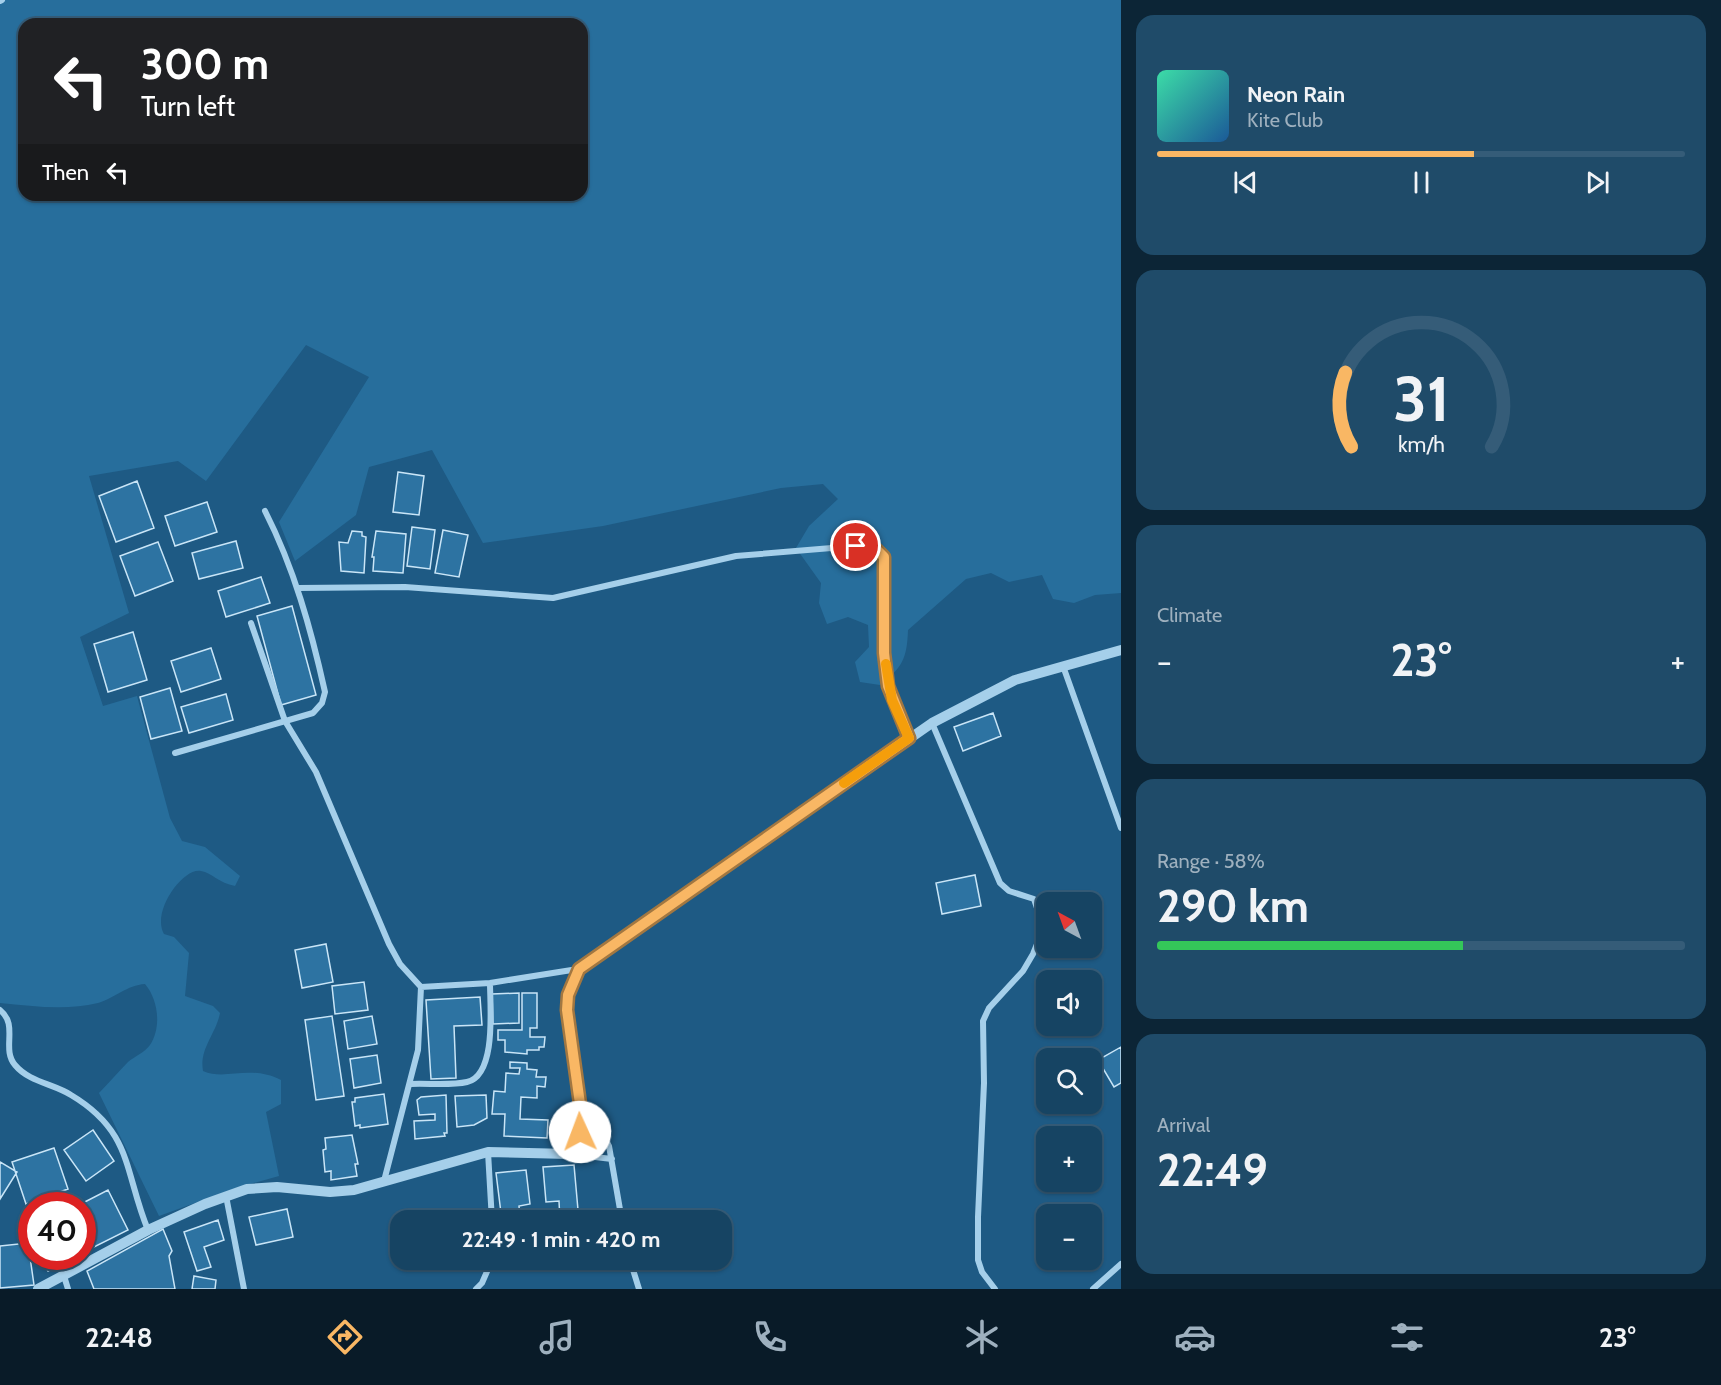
<!DOCTYPE html>
<meta charset="utf-8">
<style>
:root{--surface:#164463;--page:#1f4b69;--text:#f1f3f6;--muted:#9eb0be;--line:#355c78;--accent:#f9b764}
body{margin:0;font-family:Cabin,sans-serif;background:var(--page);color:var(--text);height:100vh;display:flex;flex-direction:column;font-size:22px;white-space:nowrap}
*{box-sizing:border-box;margin:0}
p{font-size:20px;color:var(--muted)}
.icon{flex:none;width:33px;height:33px;fill:none;stroke:currentColor;stroke-width:2;stroke-linecap:round;stroke-linejoin:round}
.map{position:relative;flex:1;overflow:hidden}
.panel{display:flex;flex-direction:column;gap:15px;padding:15px;background:#0c2536;width:600px}
.panel>*{flex:none}
.guide{position:absolute;left:18px;top:18px;width:570px;height:183px;border-radius:18px;box-shadow:0 2px 4px #0004,0 0 0 2px var(--line);background:#202124;color:#fff;overflow:hidden}
.needle{width:39px;rotate:319deg}
.controls{position:absolute;left:1036px;top:892px;display:grid;gap:12px}
.controls a{display:grid;place-items:center;width:66px;height:66px;border-radius:12px;background:var(--surface);box-shadow:0 2px 4px #0004,0 0 0 2px var(--line);font-size:30px}
.speed{position:absolute;left:18px;top:1192px;display:flex;gap:12px;font-size:30px;font-weight:700;text-align:center}
.speed>*{display:grid;place-content:center;width:78px;height:78px;border-radius:50%;background:var(--surface);box-shadow:0 2px 4px #0004,0 0 0 2px var(--line);line-height:1}
.speed .limit{border:9px solid #d22;background:#fff;color:#111}
.pin{position:absolute;display:grid;place-items:center;width:51px;height:51px;color:#fff;margin:-26px;border:3px solid #fff;border-radius:50%;box-shadow:0 2px 6px #0007}
.me{position:absolute;width:66px;margin:-33px;rotate:358deg;stroke-linejoin:round;filter:drop-shadow(0 0 4px #0008)}
.turn{display:flex;align-items:center;gap:21px;height:126px;padding:0 24px;font-size:27px}
.turn .icon{width:78px;height:78px;stroke-width:2.5}
.turn b{display:block;font-size:42px;line-height:51px}
.then{display:flex;align-items:center;height:57px;padding:0 24px;background:#0003;gap:12px;font-size:22px}
.big{font-size:45px;font-weight:800;line-height:1.1}
.panel .tile{flex:1;display:flex;flex-direction:column;justify-content:center;gap:9px;min-width:0;padding:0 21px;border-radius:18px;background:var(--page)}
.panel .dial{align-items:center;gap:0}
.dial svg{height:156px;overflow:visible;fill:none;stroke:var(--line);stroke-width:7;stroke-linecap:round;text-anchor:middle}
.dial text{fill:var(--text);stroke:none}
.song{display:flex;align-items:center;gap:18px}
.cover{width:72px;height:72px;border-radius:9px;background:linear-gradient(135deg,hsl(160 70% 55%),hsl(210 70% 35%))}
.played{height:6px;border-radius:3px;background:linear-gradient(90deg,var(--accent) 60%,var(--line) 60%)}
.keys{display:flex;justify-content:space-around;direction:ltr}
.heat{display:flex;justify-content:space-between;align-items:center;font-size:33px;direction:ltr}
.charge{height:9px;border-radius:4px;background:linear-gradient(90deg,#34c759 58%,var(--line) 0)}
.trip{position:absolute;left:390px;top:1210px;width:342px;height:60px;border-radius:18px;background:var(--surface);box-shadow:0 2px 4px #0004,0 0 0 2px var(--line);font-weight:800;line-height:60px;text-align:center}
.dock{display:flex;height:96px;justify-content:space-around;align-items:center;background:#091b28;color:var(--muted)}
.dock .icon{width:42px;height:42px}
.dock .on{color:var(--accent)}
.dock b{font-size:27px;color:var(--text)}
main{display:flex;flex:1;min-height:0}
.map>svg:first-child{display:block}
</style>
<main>
<div class="map">
<svg width="1121" height="1289" viewBox="0 0 1121 1289">
<rect width="100%" height="100%" fill="#1e5a84"/>
<path fill="#276e9c" fill-rule="evenodd" d="M0 0H1121V593L1095 595 1074 603 1053 599 1042 575 1009 582 991 573 966 579 908 630C907 659 902 668 880 685L860 682 855 662 869 647 868 625 848 617 827 624 819 603 821 583 796 548 809 526 838 499 823 484 781 488 603 526 483 543 432 450 369 467 356 515 295 561 279 522 369 377 306 345 206 481 178 461 89 476 129 613 80 637 103 706 137 696 170 818 182 841 205 847 240 876 235 886C219 883 212 873 201 871 183 867 151 912 164 934L174 937 189 953 185 996 213 1006 220 1013C216 1034 199 1049 203 1071 226 1081 249 1064 281 1080V1104L266 1112 279 1176 239 1187 159 1216 99 1093C109 1083 118 1072 128 1062 134 1057 145 1052 150 1045 162 1027 158 999 145 984 127 985 115 998 98 1003 65 1011 33 1006 0 1003ZM24 24H582V195H24Z"/>
<path fill="#2d73a2" stroke="#c9e5f7" stroke-width="1.5" d="M398 472 424 476 419 515 393 512Z
M137 481 154 528 116 542 99 496Z
M207 502 217 532 175 546 165 516Z
M412 527 435 530 430 569 407 566Z
M443 530 468 535 459 577 435 573Z
M352 531 362 532V536L366 537 364 573 341 571 339 542 348 543Z
M376 531 406 534 403 573 373 571 374 557H372Z
M236 541 243 568 199 579 192 553Z
M158 542 173 581 135 596 120 556Z
M261 577 270 603 226 617 218 591Z
M292 606 316 695 281 705 257 616Z
M133 632 147 680 108 692 94 644Z
M211 648 221 679 181 692 171 661Z
M170 688 182 731 151 739 140 697Z
M226 694 233 720 189 733 181 707Z
M993 713 1001 736 963 751 954 727Z
M975 875 981 906 942 914 936 883Z
M326 944 333 982 302 988 295 950Z
M364 982 368 1010 335 1014 332 986Z
M519 993V1023L493 1024 492 994Z
M522 993H537V1028H530V1037H545L544 1047H539V1050H527V1054L505 1052V1040H498V1030H522Z
M480 997 482 1025 454 1026 456 1078 431 1079 426 1000Z
M332 1016 344 1096 316 1100 305 1020Z
M372 1016 377 1044 348 1049 344 1021Z
M1121 1047V1083L1114 1087 1098 1060Z
M377 1055 381 1083 354 1088 350 1059Z
M510 1062 527 1063V1069L537 1070 536 1077H546L545 1087 537 1086V1098L521 1097 520 1119 548 1120 547 1138 504 1136 505 1114H492L494 1091 505 1092 506 1073 519 1074 520 1068H510Z
M384 1094 388 1124 360 1128V1125L355 1126 352 1102H355V1098Z
M446 1095 447 1133H444L445 1136 415 1139 414 1121 435 1120V1114L419 1115 417 1100 421 1097Z
M486 1095 487 1118 474 1125 457 1127 455 1096Z
M93 1130 114 1161 86 1181 64 1150Z
M352 1135 358 1164H355L357 1176 331 1180V1171L325 1172 323 1150 326 1149 325 1138Z
M54 1148 68 1189 26 1204 12 1162Z
M0 1162 17 1172 0 1199Z
M574 1165 579 1221H560L559 1201 546 1202 543 1167Z
M526 1170 530 1204 519 1206 520 1218 529 1217 530 1221H502L496 1173Z
M108 1190 128 1230 88 1250 82 1238V1206H77Z
M287 1209 293 1237 256 1245 249 1217Z
M218 1220 224 1240 204 1247 211 1267 197 1271 184 1232Z
M163 1229 172 1251 169 1256 175 1289H94L87 1271Z
M28 1243 34 1285 0 1288V1246Z
M41 1257H79L48 1271Z
M194 1276 216 1280 215 1289H192Z"/>
<g fill="none" stroke-linecap="round" stroke-linejoin="round">
<path stroke="#a5cfea" stroke-width="6" d="M0 1 2 0
M298 588 405 587 553 598 736 556 868 545 884 557V653L888 686 909 738
M251 623 285 721 316 772 389 944 400 964 421 987 418 1050 384 1181
M1063 666 1121 828
M932 723 1000 883 1009 891 1034 899 1040 917V937L1033 954 1023 971 989 1008 983 1021 984 1083 978 1217V1260L982 1272 995 1289
M175 753 313 713 322 703 325 692C311 629 294 568 265 511
M421 987 490 983 578 969
M0 1010C19 1025 1 1049 15 1065 29 1082 54 1084 71 1095 133 1132 124 1172 148 1230
M411 1084C428 1083 450 1086 467 1082 497 1075 490 1006 490 983
M581 1111 602 1132 609 1146 622 1221
M488 1152 492 1221
M569 1154 612 1159
M226 1196 244 1289
M630 1260 639 1289
M64 1276 68 1289
M476 1289 482 1283 492 1260
M1093 1289 1121 1264"/>
<path stroke="#a5cfea" stroke-width="10" d="M38 1289 148 1230 205 1204 247 1189 277 1187 330 1192 354 1190 488 1152 569 1154 579 1138 581 1124 567 1010 568 995 579 969 932 723 1015 680 1121 650"/>
</g>
<g fill="none" stroke-linecap="round" stroke-linejoin="round">
<defs>
<path id="route" d="M580 1132 581 1111 567 1010 568 995 579 969 909 738 888 686 884 653V557L874 547 856 546"/>
</defs>
<use href="#route" stroke="#a27741" stroke-width="15"/>
<use href="#route" stroke="#f9b764" stroke-width="10"/>
<path stroke="#f59e0b" stroke-width="10" d="M844 783 909 738 892 700 886 664"/>
</g>
</svg>
<div class="controls">
<a><svg class="needle" viewBox="-14 -14 28 28"><path d="M0-13l5 13h-10z" fill="#e53935"/><path d="M0 13l5-13h-10z" fill="#9eb0be"/></svg></a>
<a><svg class="icon" aria-label="sound" viewBox="0 0 24 24"><path d="M4 9h4l5-4v14l-5-4H4zM17 9q2 3 0 6"/></svg></a>
<a><svg class="icon" aria-label="search" viewBox="0 0 24 24"><circle cx="10" cy="10" r="6"/><path d="M15 15l6 6"/></svg></a>
<a>+</a>
<a>−</a>
</div>
<div class="speed"><div class="limit">40</div></div>
<div class="pin" style="left:856px;top:546px;background:#d93025"><svg class="icon" aria-label="arrive" viewBox="0 0 24 24"><path d="M6 21V4h12l-3 4 3 4H6"/></svg></div>
<svg class="me" style="left:580px;top:1132px" viewBox="-20 -20 40 40"><circle r="19" fill="#fff"/><path d="M0-13L10 11 0 6-10 11z" fill="#f9b764"/></svg>
<div class="trip">22:49 · 1 min · 420 m</div>
<div class="guide">
<div class="turn"><svg class="icon" aria-label="left" viewBox="0 0 24 24"><path d="M17 20v-9H6M10 6l-5 5 5 5"/></svg><div><b>300 m</b>Turn left</div></div>
<div class="then">Then<svg class="icon" aria-label="left" viewBox="0 0 24 24"><path d="M17 20v-9H6M10 6l-5 5 5 5"/></svg></div>
</div>
</div>
<section class="panel">
<div class="tile">
<div class="song"><i class="cover"></i><div><b>Neon Rain</b><p>Kite Club</p></div></div>
<div class="played"></div>
<div class="keys"><svg class="icon" aria-label="previous" viewBox="0 0 24 24"><path d="M18 5L8 12l10 7zM5 5v14"/></svg><svg class="icon" aria-label="pause" viewBox="0 0 24 24"><path d="M8 5v14M16 5v14"/></svg><svg class="icon" aria-label="next" viewBox="0 0 24 24"><path d="M6 5l10 7-10 7zM19 5v14"/></svg></div>
</div>
<div class="tile dial"><svg viewBox="0 0 100 80">
<path d="M14 69A42 42 0 1 1 86 69"/>
<path d="M14 69A42 42 0 0 1 11 31" stroke="#f9b764"/>
<text x="50" y="56" font-size="32" font-weight="700">31</text>
<text x="50" y="72" font-size="11">km/h</text>
</svg></div>
<div class="tile"><p>Climate</p>
<div class="heat"><a>−</a><b class="big">23°</b><a>+</a></div>
</div>
<div class="tile"><p>Range · 58%</p><b class="big">290 km</b><div class="charge"></div></div>
<div class="tile"><p>Arrival</p><b class="big">22:49</b></div>
</section>
</main>
<nav class="dock">
<b>22:48</b>
<svg class="icon on" aria-label="directions" viewBox="0 0 24 24"><path d="M12 3l9 9-9 9-9-9zM9 14v-3h6M13 9l2 2-2 2"/></svg>
<svg class="icon" aria-label="music" viewBox="0 0 24 24"><path d="M9 18V5l10-2v13"/><circle cx="6" cy="18" r="3"/><circle cx="16" cy="16" r="3"/></svg>
<svg class="icon" aria-label="phone" viewBox="0 0 24 24"><path d="M5 4h4l2 5-3 2q2 4 5 5l2-3 5 2v4C11 20 4 13 5 4z"/></svg>
<svg class="icon" aria-label="climate" viewBox="0 0 24 24"><path d="M12 3v18M4 7l16 10M4 17L20 7"/></svg>
<svg class="icon" aria-label="car" viewBox="0 0 24 24"><path d="M5 17H2v-5l4-1 3-4h7l3 4 3 1v5h-3M9 17h6M6 11h13"/><circle cx="7" cy="17" r="2"/><circle cx="17" cy="17" r="2"/></svg>
<svg class="icon" aria-label="filters" viewBox="0 0 24 24"><path d="M4 7h16M4 17h16"/><circle cx="9" cy="7" r="2"/><circle cx="15" cy="17" r="2"/></svg>
<b>23°</b>
</nav>
